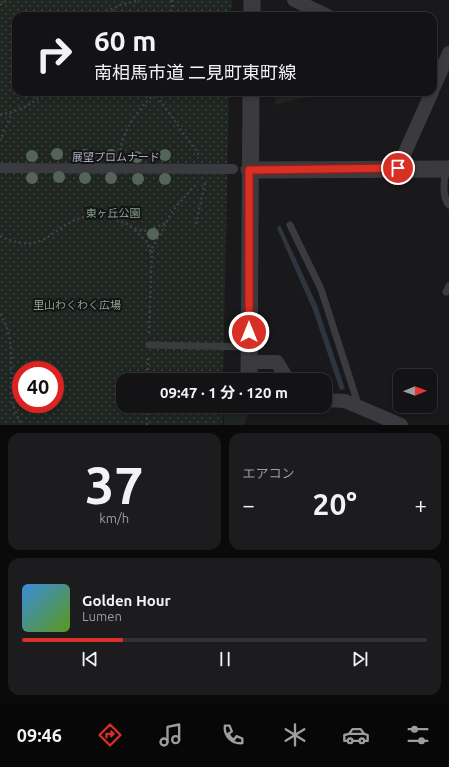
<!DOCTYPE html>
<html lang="ja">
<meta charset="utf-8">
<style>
:root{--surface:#131214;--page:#1c1b1d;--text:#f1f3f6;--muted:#9d9ea0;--line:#323234;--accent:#d93025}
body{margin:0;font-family:Ubuntu,"Noto Sans JP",sans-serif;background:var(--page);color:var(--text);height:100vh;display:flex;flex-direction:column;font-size:15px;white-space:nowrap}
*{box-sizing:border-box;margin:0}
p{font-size:13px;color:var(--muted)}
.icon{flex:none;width:22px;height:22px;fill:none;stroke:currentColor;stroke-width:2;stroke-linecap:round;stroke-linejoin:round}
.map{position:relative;height:425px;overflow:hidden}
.drawer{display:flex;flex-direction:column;gap:8px;padding:8px;background:#0a0a0b;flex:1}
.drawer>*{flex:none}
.banner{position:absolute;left:12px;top:12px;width:425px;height:84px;border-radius:12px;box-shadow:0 2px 6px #0003,0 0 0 1px var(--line);background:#131214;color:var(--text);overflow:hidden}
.needle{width:26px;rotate:89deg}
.buttons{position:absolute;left:393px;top:369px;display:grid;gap:8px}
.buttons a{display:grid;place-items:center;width:44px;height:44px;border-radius:8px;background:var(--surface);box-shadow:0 2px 6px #0003,0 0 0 1px var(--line);font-size:20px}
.speed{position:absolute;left:12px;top:361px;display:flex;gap:8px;font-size:20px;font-weight:700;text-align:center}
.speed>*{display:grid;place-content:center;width:52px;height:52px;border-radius:50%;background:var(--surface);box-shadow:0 2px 6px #0003,0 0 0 1px var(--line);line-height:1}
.speed .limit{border:6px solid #d22;background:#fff;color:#111}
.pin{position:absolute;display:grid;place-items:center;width:34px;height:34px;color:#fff;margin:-17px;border:2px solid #fff;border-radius:50%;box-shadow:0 1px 4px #0007}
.me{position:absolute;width:44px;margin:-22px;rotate:0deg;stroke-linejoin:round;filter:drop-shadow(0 0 3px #0008)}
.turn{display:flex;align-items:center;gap:14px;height:84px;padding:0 16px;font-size:18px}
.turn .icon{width:52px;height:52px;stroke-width:2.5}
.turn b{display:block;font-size:28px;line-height:34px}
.big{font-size:30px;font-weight:700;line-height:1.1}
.drawer .tile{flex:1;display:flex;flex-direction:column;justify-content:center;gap:6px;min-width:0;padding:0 14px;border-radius:12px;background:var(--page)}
.drawer .dial{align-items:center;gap:0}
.dial b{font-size:52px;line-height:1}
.song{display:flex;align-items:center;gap:12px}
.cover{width:48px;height:48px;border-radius:6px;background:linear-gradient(135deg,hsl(210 70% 55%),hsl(90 70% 35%))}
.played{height:4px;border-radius:2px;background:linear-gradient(90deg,var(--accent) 25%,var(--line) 25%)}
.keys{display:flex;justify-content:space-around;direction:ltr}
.heat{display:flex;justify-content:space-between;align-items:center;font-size:22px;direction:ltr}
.drawer .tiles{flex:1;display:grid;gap:8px;grid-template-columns:1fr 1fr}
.tile:last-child{grid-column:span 2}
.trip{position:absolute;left:116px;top:373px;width:216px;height:40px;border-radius:12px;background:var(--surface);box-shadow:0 2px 6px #0003,0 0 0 1px var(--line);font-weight:700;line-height:40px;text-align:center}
.menu{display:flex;height:64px;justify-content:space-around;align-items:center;background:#080708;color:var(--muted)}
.menu .icon{width:28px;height:28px}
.menu .active{color:var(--accent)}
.menu b{font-size:18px;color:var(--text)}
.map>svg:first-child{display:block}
</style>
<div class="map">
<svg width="449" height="425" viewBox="0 0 449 425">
<defs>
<pattern id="park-dots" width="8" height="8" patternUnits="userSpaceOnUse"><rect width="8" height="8" fill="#1f2521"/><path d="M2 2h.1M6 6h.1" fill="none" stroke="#3d423f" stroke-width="1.8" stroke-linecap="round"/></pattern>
</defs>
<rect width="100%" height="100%" fill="#19181a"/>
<path fill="#1f2521" d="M275 92H327L275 105Z
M224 406H252L244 425H224Z"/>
<path fill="url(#park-dots)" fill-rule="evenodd" d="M0 0H232L231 16H16V92H229L223 380H123V406H223L222 425H0ZM21 370H55V404H21Z"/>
<path fill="#2f353e" d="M280 225 317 305 345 389 340 390 313 310 277 228Z"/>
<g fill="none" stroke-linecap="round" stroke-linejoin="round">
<path stroke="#404046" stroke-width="2.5" stroke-dasharray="2 3" stroke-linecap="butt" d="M172 0V16
M0 5 7 0
M97 16 120 5 140 0
M154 92 199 155
M0 115C18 111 32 105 45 92
M0 141 12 113
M120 155C121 131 138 110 155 93
M196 224 205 183
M135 230 147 242 151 253
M0 236C49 259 51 221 90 216 101 215 111 216 120 221 130 225 138 233 149 230 155 229 160 225 166 222
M0 314C17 340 9 369 12 399 13 408 18 417 21 425
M149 333 152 248C160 237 165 224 172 212 179 202 189 193 197 183
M148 380V356
M147 425V406"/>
<path stroke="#3a3a3f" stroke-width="7" d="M445 169C445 179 441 197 449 205
M290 225 321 289 359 407
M446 292 449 286
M149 345 249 347"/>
<path stroke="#3a3a3f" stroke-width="10" d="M0 168 233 169"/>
<path stroke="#3a3a3f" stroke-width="14" d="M294 0 328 16
M433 89 449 53
M398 168 432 92
M249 362H277L288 380
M325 400 345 401 401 425"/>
<path stroke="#3a3a3f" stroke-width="17" d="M252 16V0
M249 170 449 169
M249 375 251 92"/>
</g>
<g fill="#546458">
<circle cx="57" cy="154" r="6"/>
<circle cx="85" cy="155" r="6"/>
<circle cx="111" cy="155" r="6"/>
<circle cx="165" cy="155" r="6"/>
<circle cx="32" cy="156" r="6"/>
<circle cx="137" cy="157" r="6"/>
<circle cx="59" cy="177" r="6"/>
<circle cx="32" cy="178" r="6"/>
<circle cx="85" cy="178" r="6"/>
<circle cx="111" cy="178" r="6"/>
<circle cx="138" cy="179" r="6"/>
<circle cx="165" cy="179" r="6"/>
<circle cx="153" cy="234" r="6"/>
</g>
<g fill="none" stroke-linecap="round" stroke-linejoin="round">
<defs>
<path id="route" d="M249 332V170L398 168"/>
</defs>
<use href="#route" stroke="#8d1f18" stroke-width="10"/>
<use href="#route" stroke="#d93025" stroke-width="7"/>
</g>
<g text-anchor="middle" stroke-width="4" stroke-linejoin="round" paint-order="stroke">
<g font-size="11" fill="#abadb9" stroke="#141316">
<text x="116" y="161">展望プロムナード</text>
</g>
<g font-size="11" fill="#84a38b" stroke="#141316">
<text x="113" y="217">東ヶ丘公園</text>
<text x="77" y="309">里山わくわく広場</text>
</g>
</g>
</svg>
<div class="buttons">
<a><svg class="needle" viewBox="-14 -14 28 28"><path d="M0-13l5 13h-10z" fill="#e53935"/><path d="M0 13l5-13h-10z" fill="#9d9ea0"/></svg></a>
</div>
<div class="speed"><div class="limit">40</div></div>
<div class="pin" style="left:398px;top:168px;background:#d93025"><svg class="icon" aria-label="arrive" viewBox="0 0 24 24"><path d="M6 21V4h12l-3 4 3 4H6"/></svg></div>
<svg class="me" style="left:249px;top:332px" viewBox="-20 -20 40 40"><circle r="17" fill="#d93025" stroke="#fff" stroke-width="3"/><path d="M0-11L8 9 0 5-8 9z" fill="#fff"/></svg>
<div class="trip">09:47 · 1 分 · 120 m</div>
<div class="banner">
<div class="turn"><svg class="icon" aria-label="right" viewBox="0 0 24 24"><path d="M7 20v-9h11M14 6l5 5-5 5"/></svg><div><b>60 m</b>南相馬市道 二見町東町線</div></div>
</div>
</div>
<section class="drawer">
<div class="tiles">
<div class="tile dial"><b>37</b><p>km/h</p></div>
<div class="tile"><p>エアコン</p>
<div class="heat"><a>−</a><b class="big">20°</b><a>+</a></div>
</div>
<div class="tile">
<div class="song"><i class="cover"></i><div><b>Golden Hour</b><p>Lumen</p></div></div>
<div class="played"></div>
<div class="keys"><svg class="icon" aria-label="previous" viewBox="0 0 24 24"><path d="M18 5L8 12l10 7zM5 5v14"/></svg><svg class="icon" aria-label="pause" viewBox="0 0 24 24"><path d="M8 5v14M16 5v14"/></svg><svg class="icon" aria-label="next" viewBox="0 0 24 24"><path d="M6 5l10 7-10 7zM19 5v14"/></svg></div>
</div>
</div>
</section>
<nav class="menu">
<b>09:46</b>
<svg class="icon active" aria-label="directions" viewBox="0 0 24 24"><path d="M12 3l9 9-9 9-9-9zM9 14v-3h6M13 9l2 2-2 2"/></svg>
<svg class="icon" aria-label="music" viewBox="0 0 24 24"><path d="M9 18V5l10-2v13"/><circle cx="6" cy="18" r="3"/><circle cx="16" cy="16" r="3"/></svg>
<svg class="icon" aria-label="phone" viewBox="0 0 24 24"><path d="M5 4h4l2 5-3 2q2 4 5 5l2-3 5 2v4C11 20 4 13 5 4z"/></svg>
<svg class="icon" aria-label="climate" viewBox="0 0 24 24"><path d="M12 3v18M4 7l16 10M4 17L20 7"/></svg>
<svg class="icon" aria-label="car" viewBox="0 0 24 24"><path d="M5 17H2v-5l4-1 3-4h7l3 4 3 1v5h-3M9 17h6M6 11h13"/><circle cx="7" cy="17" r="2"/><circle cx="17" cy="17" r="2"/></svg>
<svg class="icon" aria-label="filters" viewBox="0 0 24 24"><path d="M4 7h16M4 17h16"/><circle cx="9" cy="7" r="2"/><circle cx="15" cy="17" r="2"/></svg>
</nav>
